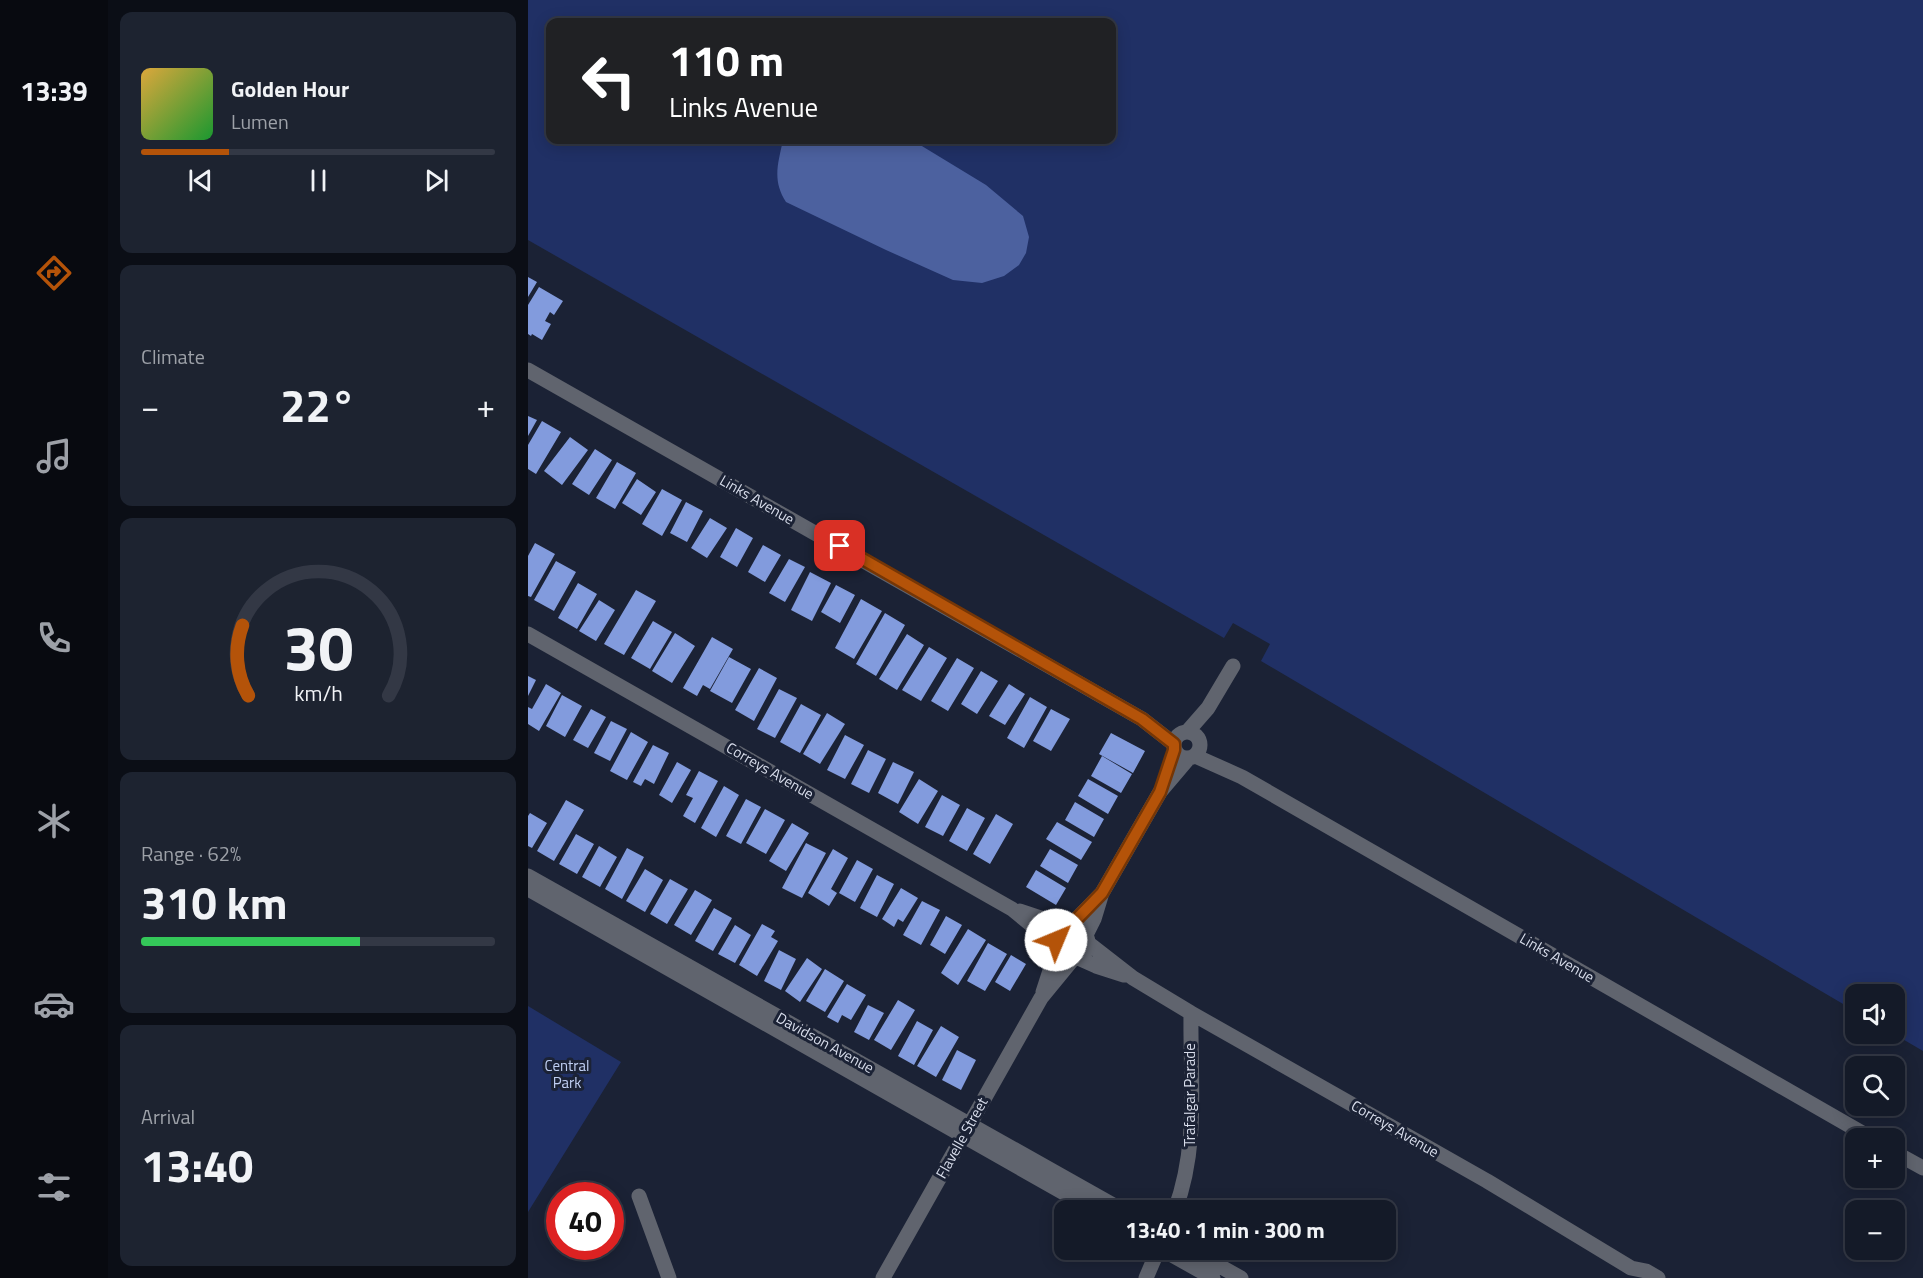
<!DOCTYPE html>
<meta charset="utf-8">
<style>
:root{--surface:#141a28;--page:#1d2330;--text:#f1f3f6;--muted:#9da1a8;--line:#333845;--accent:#b45309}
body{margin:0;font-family:"Titillium Web",sans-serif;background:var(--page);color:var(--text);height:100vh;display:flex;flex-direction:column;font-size:22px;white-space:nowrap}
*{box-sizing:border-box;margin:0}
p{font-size:20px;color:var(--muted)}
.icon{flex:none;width:33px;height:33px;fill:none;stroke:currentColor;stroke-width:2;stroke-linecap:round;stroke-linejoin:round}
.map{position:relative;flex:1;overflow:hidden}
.details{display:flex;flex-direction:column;gap:12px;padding:12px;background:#0b0e16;width:420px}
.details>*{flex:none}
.guide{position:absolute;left:18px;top:18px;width:570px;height:126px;border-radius:12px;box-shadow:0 3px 15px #0003,0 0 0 2px var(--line);background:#202124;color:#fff;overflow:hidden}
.tools{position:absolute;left:1317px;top:984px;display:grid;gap:12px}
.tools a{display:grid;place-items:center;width:60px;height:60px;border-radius:12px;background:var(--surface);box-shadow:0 3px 15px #0003,0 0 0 2px var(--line);font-size:30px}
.speed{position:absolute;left:18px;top:1182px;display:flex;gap:12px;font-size:30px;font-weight:700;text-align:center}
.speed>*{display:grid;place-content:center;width:78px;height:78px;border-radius:50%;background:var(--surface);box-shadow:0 3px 15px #0003,0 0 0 2px var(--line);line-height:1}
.speed .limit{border:9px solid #d22;background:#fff;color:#111}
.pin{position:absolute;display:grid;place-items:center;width:51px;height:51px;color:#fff;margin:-26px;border-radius:12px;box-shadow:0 3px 9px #0006}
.me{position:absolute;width:66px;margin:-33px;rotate:45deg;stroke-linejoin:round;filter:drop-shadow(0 0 4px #0008)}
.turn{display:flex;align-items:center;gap:21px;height:126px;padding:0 24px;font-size:27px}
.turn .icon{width:78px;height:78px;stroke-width:2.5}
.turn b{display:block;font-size:42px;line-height:51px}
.big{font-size:45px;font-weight:700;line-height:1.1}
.details .card{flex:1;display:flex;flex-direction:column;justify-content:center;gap:9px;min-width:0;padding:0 21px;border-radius:12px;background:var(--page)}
.details .dial{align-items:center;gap:0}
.dial svg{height:156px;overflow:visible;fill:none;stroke:var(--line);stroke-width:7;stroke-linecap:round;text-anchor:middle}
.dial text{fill:var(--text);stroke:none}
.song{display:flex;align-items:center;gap:18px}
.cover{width:72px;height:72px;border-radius:9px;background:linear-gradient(135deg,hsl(40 70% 55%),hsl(130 70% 35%))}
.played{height:6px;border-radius:3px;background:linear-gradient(90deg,var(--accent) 25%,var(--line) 25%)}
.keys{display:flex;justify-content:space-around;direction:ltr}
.heat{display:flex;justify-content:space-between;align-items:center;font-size:33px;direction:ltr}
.charge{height:9px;border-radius:4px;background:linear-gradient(90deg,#34c759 62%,var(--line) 0)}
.trip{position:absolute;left:526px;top:1200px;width:342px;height:60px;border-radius:12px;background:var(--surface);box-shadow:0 3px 15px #0003,0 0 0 2px var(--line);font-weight:700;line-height:60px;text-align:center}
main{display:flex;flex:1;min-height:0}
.menu{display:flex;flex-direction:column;width:108px;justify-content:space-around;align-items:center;background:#080a10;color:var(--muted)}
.menu .icon{width:42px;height:42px}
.menu .active{color:var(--accent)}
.menu b{font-size:27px;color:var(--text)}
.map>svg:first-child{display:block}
</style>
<main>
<nav class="menu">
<b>13:39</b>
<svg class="icon active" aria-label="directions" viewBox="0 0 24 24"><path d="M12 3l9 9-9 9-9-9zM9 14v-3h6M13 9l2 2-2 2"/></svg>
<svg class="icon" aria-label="music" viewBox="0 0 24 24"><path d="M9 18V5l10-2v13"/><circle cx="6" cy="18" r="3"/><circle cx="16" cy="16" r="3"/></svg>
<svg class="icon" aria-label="phone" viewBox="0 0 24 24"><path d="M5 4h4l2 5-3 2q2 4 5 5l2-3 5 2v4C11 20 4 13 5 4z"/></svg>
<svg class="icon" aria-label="climate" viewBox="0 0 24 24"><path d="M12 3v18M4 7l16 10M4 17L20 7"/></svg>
<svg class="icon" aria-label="car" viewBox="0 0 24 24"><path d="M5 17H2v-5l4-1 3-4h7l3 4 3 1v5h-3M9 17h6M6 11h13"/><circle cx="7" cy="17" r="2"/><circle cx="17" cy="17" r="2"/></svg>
<svg class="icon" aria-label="filters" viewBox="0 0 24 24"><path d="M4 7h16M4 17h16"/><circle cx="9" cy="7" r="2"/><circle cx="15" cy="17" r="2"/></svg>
</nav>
<section class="details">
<div class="card">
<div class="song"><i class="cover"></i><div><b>Golden Hour</b><p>Lumen</p></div></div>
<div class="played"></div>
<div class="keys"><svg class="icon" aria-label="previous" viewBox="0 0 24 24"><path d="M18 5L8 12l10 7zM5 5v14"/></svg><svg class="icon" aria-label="pause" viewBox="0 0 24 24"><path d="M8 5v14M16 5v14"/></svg><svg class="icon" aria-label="next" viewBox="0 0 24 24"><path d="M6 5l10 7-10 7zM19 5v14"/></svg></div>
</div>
<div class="card"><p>Climate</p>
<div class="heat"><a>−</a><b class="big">22°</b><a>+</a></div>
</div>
<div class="card dial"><svg viewBox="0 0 100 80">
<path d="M14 69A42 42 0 1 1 86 69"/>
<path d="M14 69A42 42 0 0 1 11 33" stroke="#b45309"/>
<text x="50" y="56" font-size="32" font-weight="700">30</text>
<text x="50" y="72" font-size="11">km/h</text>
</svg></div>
<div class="card"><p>Range · 62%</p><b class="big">310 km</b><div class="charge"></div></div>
<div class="card"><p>Arrival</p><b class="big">13:40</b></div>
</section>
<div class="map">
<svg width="1395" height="1278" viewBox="0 0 1395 1278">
<rect width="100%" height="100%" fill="#1b2235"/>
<path fill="#203065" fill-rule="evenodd" d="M0 0H1395V1051L1366 1034V994H1328L1327 1011 733 661 742 644 705 623 696 638 0 240ZM22 22H584V140H22Z
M0 1006 93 1062 0 1212Z"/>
<path fill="#4c619f" d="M255 140H384L458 185 495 216 501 237 498 253 491 265 476 276 454 283 425 280 358 250 258 202C244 180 250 164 255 140Z"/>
<path fill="#829bdd" d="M0 277 9 282 0 297Z
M11 287 35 301 26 315 22 312 17 321 23 324 14 340 4 334 3 336 0 334V305Z
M0 416 9 420 0 436Z
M14 421 33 432 8 474 0 469V445Z
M42 437 60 450 34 485 16 471Z
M67 449 84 460 61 495 44 484Z
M89 462 108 473 87 509 68 498Z
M109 479 128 492 113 515 94 503Z
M134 489 154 500 134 536 114 524Z
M158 502 175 511 159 542 142 533Z
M182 518 199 528 179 558 163 548Z
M208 528 225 538 209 567 192 557Z
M7 543 27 554 3 597 0 596V556Z
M235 545 253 555 237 582 220 572Z
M261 559 277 567 257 602 241 593Z
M28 561 48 572 26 611 6 600Z
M282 572 303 583 284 621 263 610Z
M50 583 69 594 49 629 30 618Z
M308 585 327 595 312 623 293 612Z
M108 590 128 601 96 655 76 644Z
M333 599 354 611 326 659 307 648Z
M71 600 87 610 68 641 51 631Z
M357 613 377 625 348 676 328 664Z
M125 621 144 632 122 669 103 658Z
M147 633 167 646 144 683 124 671Z
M379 634 396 645 369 690 351 679Z
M184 637 205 649 182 689 175 685 169 696 155 688Z
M401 647 419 658 393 701 374 690Z
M201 657 223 669 204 703 182 691Z
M429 658 446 668 420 711 403 701Z
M231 668 249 678 226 721 207 710Z
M453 671 470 681 449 714 433 704Z
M0 676 8 680 0 696Z
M18 684 33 693 11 731 0 724V707L4 709Z
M481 684 497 694 477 725 461 716Z
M251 689 269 698 247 738 229 729Z
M34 695 54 706 37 737 18 726Z
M502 697 519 707 496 748 479 738Z
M273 704 293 715 272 753 252 742Z
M63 709 78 717 60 748 45 740Z
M523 709 542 719 523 751 505 741Z
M299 713 317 724 292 764 275 754Z
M83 721 99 729 82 761 66 753Z
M103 732 120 742 99 780 82 771Z
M583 733 617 751 605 773 571 754Z
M317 735 336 745 317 779 299 770Z
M125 745 141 753 126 784 117 779 113 786 105 782Z
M340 750 358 759 341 793 323 784Z
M574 756 604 774 593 793 563 776Z
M149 762 163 770 144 803 131 795Z
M365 762 386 772 370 804 350 793Z
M171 771 190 781 167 823 155 816 165 798 158 795Z
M391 779 410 791 390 824 371 812Z
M560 779 590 796 580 814 550 796Z
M196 786 211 795 188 837 173 828Z
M414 795 432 805 415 836 397 827Z
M218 799 233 807 213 844 198 836Z
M38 800 56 810 26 861 9 851Z
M547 802 576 819 566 837 537 820Z
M439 808 457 818 439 851 421 841Z
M237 809 257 820 238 854 218 843Z
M2 813 19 823 4 848 0 846V816Z
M468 814 485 824 462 864 445 854Z
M529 822 564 842 553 860 518 839Z
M264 823 281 833 258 871 241 861Z
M48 834 66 844 49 874 31 864Z
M278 843 298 853 274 898 254 888Z
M71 846 89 857 72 887 54 877Z
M99 848 116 857 94 899 77 889Z
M305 849 320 858 303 889 309 893 301 906 280 893Z
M522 849 550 865 540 883 512 866Z
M329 860 345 869 327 902 311 893Z
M117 869 135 880 117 912 98 901Z
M508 870 538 888 528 905 498 887Z
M349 875 366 884 349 917 332 908Z
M142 879 160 889 139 924 122 914Z
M373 888 390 898 375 922 370 919 366 927 354 919Z
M167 890 184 900 163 935 146 925Z
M394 901 412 910 393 945 375 935Z
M186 908 204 918 185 951 167 941Z
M418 916 434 925 417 954 402 945Z
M234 924 247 931 243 937 250 941 229 976 211 965Z
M207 925 223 935 207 963 190 954Z
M440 929 458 940 430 985 413 973Z
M460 943 479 954 457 991 439 981Z
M251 950 268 959 253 990 236 981Z
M483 955 498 964 482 991 467 982Z
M279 958 294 969 272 1002 257 991Z
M297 969 316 981 297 1012 278 1001Z
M319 984 338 995 323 1020 314 1015 310 1023 299 1017Z
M370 1000 387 1010 363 1050 346 1040Z
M340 1005 356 1013 341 1040 326 1032Z
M389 1021 405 1030 386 1065 370 1056Z
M413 1026 431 1037 408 1077 389 1066Z
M429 1050 448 1060 433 1090 414 1080Z"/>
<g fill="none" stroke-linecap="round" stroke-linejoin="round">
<path stroke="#60646e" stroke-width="15" d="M0 370 614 719 646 744
M0 634 484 909 528 945
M646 745a13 13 0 1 1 26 0a13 13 0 1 1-26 0Z
M659 732 680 708 705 666
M667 756 714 777 1343 1138
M0 876 594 1210
M0 889 566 1210
M492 911 519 920 536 929
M541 927 574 893 632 792 660 759
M528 943a16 16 0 1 1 32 0a16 16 0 1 1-32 0Z
M558 935 566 919 573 896
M560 943 605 978 663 1013 959 1181 1103 1268 1118 1271 1130 1278
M550 958 568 966 596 975
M515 992 529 949
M1366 1152 1395 1168
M111 1196 141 1278
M647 1210C671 1146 662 1080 663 1013
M635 1250 685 1278
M663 1250 713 1278
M355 1278 513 998 545 959
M618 1278 630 1250"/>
</g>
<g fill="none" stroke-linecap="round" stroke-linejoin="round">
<defs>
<path id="route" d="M312 546 614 719 646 744V750L632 792 574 893 541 927 532 931 528 940"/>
</defs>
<use href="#route" stroke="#753606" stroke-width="15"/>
<use href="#route" stroke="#b45309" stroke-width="10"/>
</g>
<g text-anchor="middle" stroke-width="6" stroke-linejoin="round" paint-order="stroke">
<g font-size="15" fill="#d8ddeb" stroke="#1b2235">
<text transform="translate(229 500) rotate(30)" y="5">Links Avenue</text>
<text transform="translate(242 771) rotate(30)" y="5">Correys Avenue</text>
<text transform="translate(1029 958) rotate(30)" y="5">Links Avenue</text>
<text transform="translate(297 1043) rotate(29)" y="5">Davidson Avenue</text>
<text transform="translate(662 1095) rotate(-90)" y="5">Trafalgar Parade</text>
<text transform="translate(867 1129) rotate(30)" y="5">Correys Avenue</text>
<text transform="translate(434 1138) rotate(-61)" y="5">Flavelle Street</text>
</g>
<g font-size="15" fill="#c0cff3" stroke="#1b2235">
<text x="39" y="1071">Central<tspan x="39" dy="17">Park</tspan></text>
</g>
</g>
</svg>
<div class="tools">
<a><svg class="icon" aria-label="sound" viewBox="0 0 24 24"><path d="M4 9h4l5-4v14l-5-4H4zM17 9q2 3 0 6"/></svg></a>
<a><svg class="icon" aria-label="search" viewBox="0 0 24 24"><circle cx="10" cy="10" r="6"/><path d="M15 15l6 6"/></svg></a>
<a>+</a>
<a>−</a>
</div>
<div class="speed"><div class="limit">40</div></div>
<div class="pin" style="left:312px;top:546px;background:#d93025"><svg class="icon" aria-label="arrive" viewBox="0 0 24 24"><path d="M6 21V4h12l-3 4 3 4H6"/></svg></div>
<svg class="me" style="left:528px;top:940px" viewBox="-20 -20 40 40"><circle r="19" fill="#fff"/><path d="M0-13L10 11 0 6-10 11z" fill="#b45309"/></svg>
<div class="trip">13:40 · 1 min · 300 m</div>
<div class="guide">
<div class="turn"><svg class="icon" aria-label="left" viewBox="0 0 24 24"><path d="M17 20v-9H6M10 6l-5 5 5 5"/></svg><div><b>110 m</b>Links Avenue</div></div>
</div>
</div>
</main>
